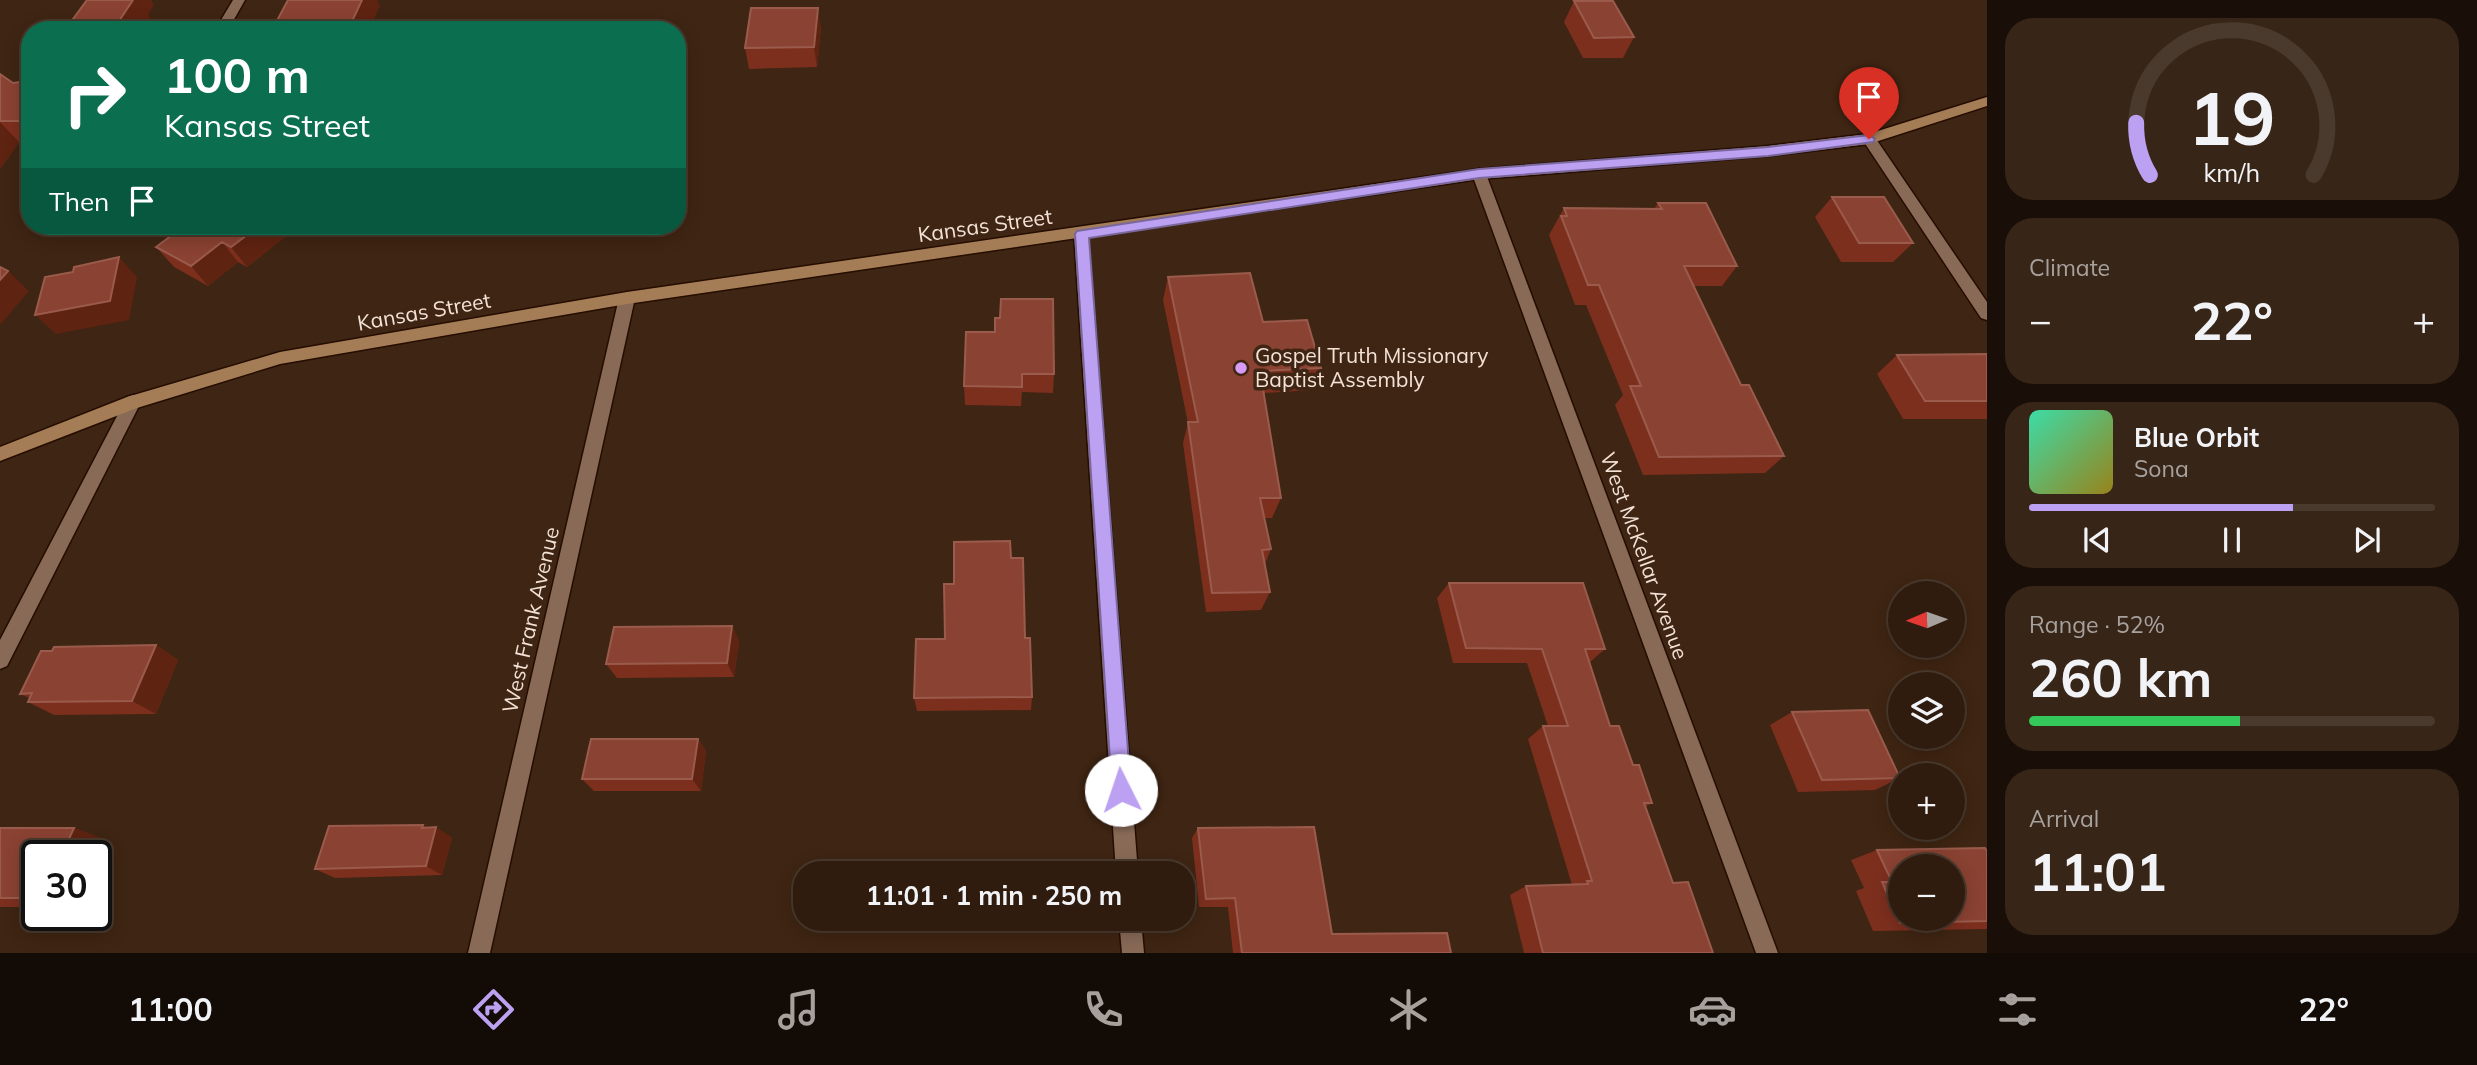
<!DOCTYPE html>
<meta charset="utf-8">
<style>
:root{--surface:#2f1c0e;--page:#372517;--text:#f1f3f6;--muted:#a7a19e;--line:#4a3a2e;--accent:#bca0f2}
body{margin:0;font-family:Mulish,sans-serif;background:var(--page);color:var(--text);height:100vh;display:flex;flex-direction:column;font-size:26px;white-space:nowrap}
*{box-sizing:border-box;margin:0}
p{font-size:23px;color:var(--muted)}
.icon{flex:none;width:38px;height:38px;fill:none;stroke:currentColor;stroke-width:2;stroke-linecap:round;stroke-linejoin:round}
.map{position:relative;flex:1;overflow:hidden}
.details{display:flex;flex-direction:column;gap:18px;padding:18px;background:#1a0f08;width:490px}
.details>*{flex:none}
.banner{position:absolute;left:21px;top:21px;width:665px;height:214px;border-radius:28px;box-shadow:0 4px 18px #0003,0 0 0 2px var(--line);background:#0b6e4f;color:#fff;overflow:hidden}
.needle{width:46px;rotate:268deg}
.fabs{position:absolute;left:1888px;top:581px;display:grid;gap:14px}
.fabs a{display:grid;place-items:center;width:77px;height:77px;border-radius:50%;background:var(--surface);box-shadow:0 4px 18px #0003,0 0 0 2px var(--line);font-size:35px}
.speed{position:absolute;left:21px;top:840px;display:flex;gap:14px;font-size:35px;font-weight:700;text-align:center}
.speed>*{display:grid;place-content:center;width:91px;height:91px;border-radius:50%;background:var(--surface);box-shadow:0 4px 18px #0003,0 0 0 2px var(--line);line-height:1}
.speed .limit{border:4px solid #111;border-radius:10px;background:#fff;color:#111}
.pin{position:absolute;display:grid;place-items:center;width:60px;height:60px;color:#fff;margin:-72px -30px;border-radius:50% 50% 50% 0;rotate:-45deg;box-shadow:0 0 7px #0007}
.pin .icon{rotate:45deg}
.me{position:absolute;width:77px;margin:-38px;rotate:356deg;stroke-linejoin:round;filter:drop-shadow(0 0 5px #0008)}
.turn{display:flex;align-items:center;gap:24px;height:147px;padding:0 28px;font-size:32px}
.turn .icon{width:91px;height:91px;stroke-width:2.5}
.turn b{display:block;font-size:49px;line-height:60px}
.then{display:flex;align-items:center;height:66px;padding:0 28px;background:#0003;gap:14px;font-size:26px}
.big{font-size:52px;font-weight:700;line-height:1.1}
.details .card{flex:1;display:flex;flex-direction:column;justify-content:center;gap:10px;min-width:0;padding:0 24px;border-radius:28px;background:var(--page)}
.details .dial{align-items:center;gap:0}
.dial svg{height:182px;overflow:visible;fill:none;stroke:var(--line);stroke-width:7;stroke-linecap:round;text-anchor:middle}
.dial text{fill:var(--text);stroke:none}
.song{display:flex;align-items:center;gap:21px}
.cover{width:84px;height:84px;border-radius:10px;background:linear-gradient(135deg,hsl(160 70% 55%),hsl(50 70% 35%))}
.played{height:7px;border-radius:4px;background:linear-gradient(90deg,var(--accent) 65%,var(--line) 65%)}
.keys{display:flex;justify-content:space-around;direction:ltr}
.heat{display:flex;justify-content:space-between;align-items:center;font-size:38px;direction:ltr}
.charge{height:10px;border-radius:5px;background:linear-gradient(90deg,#34c759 52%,var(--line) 0)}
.trip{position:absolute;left:793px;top:861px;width:402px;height:70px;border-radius:28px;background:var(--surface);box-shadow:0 4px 18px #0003,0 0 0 2px var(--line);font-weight:700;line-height:70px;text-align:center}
.menu{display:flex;height:112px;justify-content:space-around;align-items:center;background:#130b06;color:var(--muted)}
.menu .icon{width:49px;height:49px}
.menu .selected{color:var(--accent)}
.menu b{font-size:32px;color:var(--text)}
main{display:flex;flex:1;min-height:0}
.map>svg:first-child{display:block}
</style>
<main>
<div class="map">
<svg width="1987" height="953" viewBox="0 0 1987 953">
<rect width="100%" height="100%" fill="#3f2513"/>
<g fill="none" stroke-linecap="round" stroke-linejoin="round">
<defs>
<path id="street" d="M233 0H245L228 30H215Z
M1869 134 1874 136 1987 302V320L1981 318 1864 142V136Z
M1479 169 1486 174 1778 953H1756L1472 174Z
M1081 229 1088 234 1138 873H1116L1074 234Z
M627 292 635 298 490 953H468L619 298Z
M133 395 139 397 141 402 7 666 0 669V640L127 397Z
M1119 919H1141L1144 953H1122Z"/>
<path id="secondary" d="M1987 97V106L1869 144 1768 156 1479 179 627 304 280 364 137 408 0 461V447L127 397 280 352 627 292 1479 169 1768 146 1868 134Z"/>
</defs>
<use href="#street" stroke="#250d00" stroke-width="3"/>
<use href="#secondary" stroke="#250d00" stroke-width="3"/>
<use href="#street" fill="#896a57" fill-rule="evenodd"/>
<use href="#secondary" fill="#a47d57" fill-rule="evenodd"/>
</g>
<path fill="#7d2f1e" d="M1574 1 1634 37 1623 58H1583L1564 22Z
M821 28 817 67 749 69 745 48Z
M0 74 13 83 28 81 30 79V142H19L0 169Z
M1832 197 1913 243 1893 262H1841L1815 217Z
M1658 203 1737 266 1722 286H1693L1741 385 1784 456 1765 473 1643 475 1615 405 1623 395 1586 305H1575L1549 235 1564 208 1654 209Z
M299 226 247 267 238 262 208 286 174 267 156 247Z
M1168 277 1263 322 1321 368 1312 390 1264 393 1281 498 1272 518H1264L1271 549 1265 564 1270 592 1261 610 1206 612 1183 443 1188 423 1163 300Z
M966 332 1054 374 1053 393 1022 392 1021 406 965 405 964 386Z
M1987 354V419H1903L1877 374 1897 355Z
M1011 558 1025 638 1032 697 1031 710 917 711 914 698 945 639 954 584Z
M1449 583 1605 649 1590 662 1610 726 1633 765 1652 803 1645 807 1673 883 1713 953H1524L1510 895 1526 886 1572 885 1528 739 1543 726H1548L1527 663H1453L1437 598Z
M732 626 739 641 734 677 617 678 606 664Z
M156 645 178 660 156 714 54 715 28 702 30 698 20 694Z
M1792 712 1900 778 1875 790 1798 792 1770 725Z
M698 739 706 751 701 791H594L582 779Z
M423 825 427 827H436L452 838 442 875 335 878 315 869Z
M0 828H74L100 838 37 856V907H0Z
M1198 828 1332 934 1451 953H1233L1228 907H1199L1192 838Z
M1877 850 1987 851V929L1873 931 1856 891 1864 888 1851 860Z"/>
<path fill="#5f2311" d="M133 0H151L154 5 148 14 150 17 142 30H113Z
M362 0H377L380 6 369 30H348Z
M818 8 821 28 817 67 814 47Z
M0 122 19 142 0 169Z
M259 226H299L247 267 231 247Z
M222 242 238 262 208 286 191 266Z
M119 257 137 277 129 320 56 334 35 315Z
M8 271 29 291 0 325V280Z
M732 626 739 641 734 677 727 663Z
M156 645 178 660 156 714 132 701Z
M698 739 706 751 701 791 692 779Z
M423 825 434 832 436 827 452 838 442 875 426 866 422 828Z
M74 828 100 838 93 856H61Z"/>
<path fill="#8a4232" stroke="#9a5b4c" stroke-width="2" fill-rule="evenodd" d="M87 0H133L113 30H65Z
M288 0H362L348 30H272Z
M1574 1H1613L1634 37 1594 38Z
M751 8H818L814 47 745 48Z
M0 74 13 83 28 81 30 79V121H0Z
M1832 197H1884L1913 243H1859Z
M1658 203H1706L1737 266H1684L1741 385H1749L1784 456 1659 457 1630 386H1641L1599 285H1588L1561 216H1567L1564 208 1662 209Z
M184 226H259L231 247 222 242 191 266 156 247Z
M119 257 110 301 35 315 45 277 73 272 74 267Z
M0 267 8 271 0 280Z
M1250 273 1263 322 1307 320 1321 368 1260 371 1281 498H1260L1271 549 1262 550 1270 592 1212 593 1188 422H1198L1168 277Z
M1001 299H1053L1054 374H1022V387L964 386 966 332H995V318H1000Z
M1987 354V401H1925L1897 355Z
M1010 541 1011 558H1023L1025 638H1030L1032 697 914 698 916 639H945L944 584H954V542Z
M1449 583H1583L1605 649H1585L1610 726H1619L1633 765H1639L1652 803H1644L1673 883 1688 882 1713 953H1543L1526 886 1588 884 1587 881H1592L1543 726H1568L1542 649 1466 648Z
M732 626 727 663 606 664 614 627Z
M156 645 132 701 28 702 32 693 20 694 41 651H52L54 647Z
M1868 710 1900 778 1822 780 1792 712Z
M591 739H698L692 779H582Z
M423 825 422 828 436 827 426 866 315 869 329 826Z
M1314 827 1332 934 1447 933 1451 953H1242L1235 898 1206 899 1198 828Z
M0 828H74L61 856H37V898H0Z
M1985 848 1987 851V921L1900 923 1882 882H1892L1877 850ZM1900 866H1953V919H1900Z"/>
<path fill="#bca0f2" stroke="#7a689d" stroke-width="2" d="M1869 135 1875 139 1873 142 1768 156 1479 178 1089 238 1131 790 1128 797 1121 799 1115 797 1112 790 1075 234 1077 231 1479 169 1768 147Z"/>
<circle fill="#d89bf8" stroke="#3f2513" stroke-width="2.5" cx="1241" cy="368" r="7"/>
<g text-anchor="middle" stroke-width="7" stroke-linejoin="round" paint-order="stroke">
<g font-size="21" fill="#f4e2d7" stroke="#3f2513">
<text transform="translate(985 226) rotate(-8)" y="7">Kansas Street</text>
<text transform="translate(424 312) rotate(-10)" y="7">Kansas Street</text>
<text transform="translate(1644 556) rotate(70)" y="7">West McKellar Avenue</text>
<text transform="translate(531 620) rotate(-77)" y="7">West Frank Avenue</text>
</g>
<g font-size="21" fill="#f4e2d7" stroke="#3f2513" text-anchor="start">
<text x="1255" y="363">Gospel Truth Missionary<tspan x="1255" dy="24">Baptist Assembly</tspan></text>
</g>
</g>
</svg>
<div class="fabs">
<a><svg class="needle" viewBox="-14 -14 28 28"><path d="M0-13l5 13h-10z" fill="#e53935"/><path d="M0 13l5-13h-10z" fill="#a7a19e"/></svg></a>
<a><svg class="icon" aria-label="layers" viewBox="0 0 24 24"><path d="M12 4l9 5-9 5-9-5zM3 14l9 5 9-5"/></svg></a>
<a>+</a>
<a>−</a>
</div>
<div class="speed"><div class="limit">30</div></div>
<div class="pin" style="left:1869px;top:139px;background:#d93025"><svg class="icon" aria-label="arrive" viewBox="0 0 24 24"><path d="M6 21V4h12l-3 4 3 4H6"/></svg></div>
<svg class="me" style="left:1121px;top:790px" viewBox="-20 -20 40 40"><circle r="19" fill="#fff"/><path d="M0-13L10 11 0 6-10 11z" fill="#bca0f2"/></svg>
<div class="trip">11:01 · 1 min · 250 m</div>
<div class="banner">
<div class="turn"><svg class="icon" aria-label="right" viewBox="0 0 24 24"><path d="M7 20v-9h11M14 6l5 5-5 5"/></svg><div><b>100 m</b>Kansas Street</div></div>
<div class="then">Then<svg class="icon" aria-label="arrive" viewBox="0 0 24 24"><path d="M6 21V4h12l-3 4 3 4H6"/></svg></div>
</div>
</div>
<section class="details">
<div class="card dial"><svg viewBox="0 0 100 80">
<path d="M14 69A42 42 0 1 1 86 69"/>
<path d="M14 69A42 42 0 0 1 8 46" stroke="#bca0f2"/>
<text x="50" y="56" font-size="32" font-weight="700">19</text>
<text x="50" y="72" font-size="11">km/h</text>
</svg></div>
<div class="card"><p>Climate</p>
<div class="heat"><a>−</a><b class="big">22°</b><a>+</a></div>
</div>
<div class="card">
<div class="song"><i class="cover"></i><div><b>Blue Orbit</b><p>Sona</p></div></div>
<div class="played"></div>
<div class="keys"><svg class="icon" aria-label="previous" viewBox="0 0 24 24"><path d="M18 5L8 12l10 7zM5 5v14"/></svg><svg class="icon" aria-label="pause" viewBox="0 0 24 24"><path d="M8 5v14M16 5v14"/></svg><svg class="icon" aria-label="next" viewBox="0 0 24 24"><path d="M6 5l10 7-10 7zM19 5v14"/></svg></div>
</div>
<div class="card"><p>Range · 52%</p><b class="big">260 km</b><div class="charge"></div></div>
<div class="card"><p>Arrival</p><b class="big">11:01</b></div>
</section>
</main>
<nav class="menu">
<b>11:00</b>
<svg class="icon selected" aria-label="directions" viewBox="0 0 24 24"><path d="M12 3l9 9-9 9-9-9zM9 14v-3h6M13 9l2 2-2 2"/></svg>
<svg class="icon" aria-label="music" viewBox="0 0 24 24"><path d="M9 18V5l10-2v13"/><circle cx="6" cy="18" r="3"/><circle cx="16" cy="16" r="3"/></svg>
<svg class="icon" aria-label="phone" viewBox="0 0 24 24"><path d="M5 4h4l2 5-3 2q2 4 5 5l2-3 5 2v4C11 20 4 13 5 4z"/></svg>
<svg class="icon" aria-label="climate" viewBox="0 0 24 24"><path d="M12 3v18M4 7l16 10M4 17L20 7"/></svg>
<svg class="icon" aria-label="car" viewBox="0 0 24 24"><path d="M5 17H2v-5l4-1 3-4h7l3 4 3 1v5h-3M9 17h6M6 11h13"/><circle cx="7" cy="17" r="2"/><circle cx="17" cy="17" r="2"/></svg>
<svg class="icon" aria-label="filters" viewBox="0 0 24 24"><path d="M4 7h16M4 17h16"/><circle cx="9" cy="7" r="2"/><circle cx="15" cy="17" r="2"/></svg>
<b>22°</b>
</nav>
